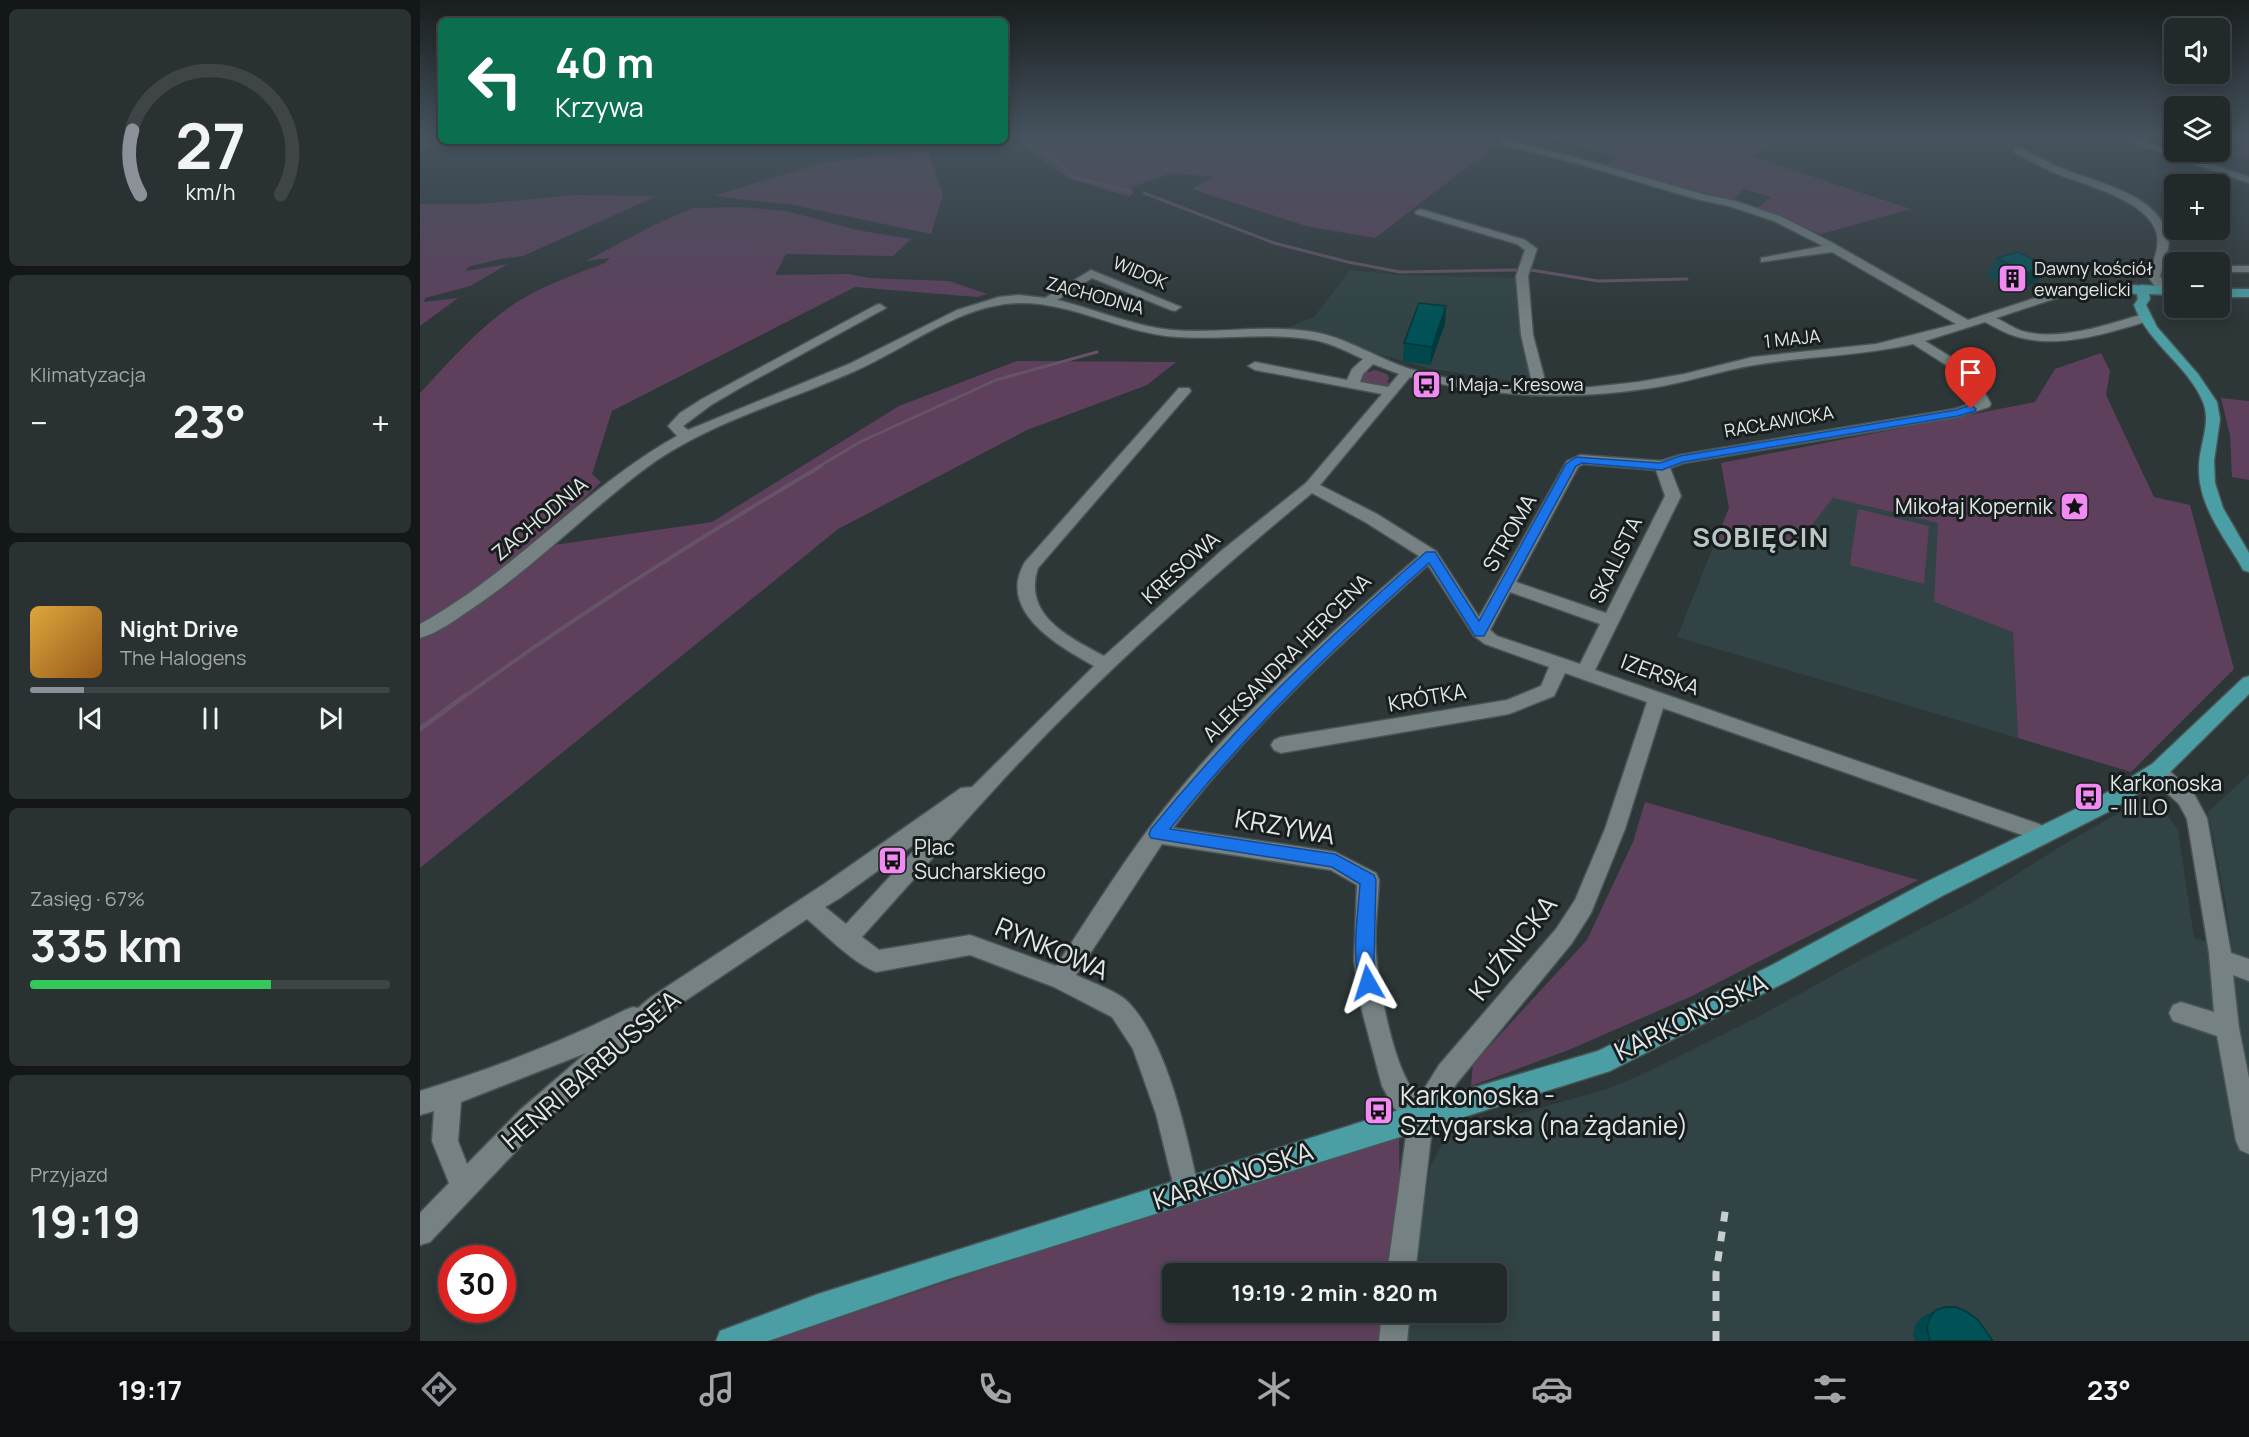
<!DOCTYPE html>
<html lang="pl">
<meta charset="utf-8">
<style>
:root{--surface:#22292a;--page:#2a3132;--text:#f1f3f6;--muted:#a2a6a8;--line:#3f4547;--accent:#8c9099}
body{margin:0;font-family:Manrope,sans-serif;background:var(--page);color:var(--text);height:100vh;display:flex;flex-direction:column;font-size:22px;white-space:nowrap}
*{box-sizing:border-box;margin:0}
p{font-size:20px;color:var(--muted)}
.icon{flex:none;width:33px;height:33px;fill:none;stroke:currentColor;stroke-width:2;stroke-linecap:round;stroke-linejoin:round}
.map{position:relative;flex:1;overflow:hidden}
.sheet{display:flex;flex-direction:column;gap:9px;padding:9px;background:#131717;width:420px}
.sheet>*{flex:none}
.top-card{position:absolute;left:18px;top:18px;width:570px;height:126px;border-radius:9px;box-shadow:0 3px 15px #0003,0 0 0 2px var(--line);background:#0b6e4f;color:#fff;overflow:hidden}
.tools{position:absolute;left:1744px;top:18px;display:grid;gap:12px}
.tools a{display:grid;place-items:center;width:66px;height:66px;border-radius:9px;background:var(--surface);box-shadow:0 3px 15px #0003,0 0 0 2px var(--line);font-size:30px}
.speed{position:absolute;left:18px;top:1245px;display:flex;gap:12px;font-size:30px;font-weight:700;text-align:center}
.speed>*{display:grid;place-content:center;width:78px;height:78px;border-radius:50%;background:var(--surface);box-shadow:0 3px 15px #0003,0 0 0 2px var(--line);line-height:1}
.speed .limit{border:9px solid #d22;background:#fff;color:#111}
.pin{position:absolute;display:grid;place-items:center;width:51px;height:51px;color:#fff;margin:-62px -26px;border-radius:50% 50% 50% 0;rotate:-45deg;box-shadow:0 0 6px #0007}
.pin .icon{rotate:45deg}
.me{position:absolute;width:66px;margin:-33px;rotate:354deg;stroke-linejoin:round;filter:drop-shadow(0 0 4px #0008)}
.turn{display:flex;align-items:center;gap:21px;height:126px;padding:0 18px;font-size:27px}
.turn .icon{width:78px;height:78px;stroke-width:2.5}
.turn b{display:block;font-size:42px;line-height:51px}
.big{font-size:45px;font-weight:700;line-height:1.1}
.sheet .card{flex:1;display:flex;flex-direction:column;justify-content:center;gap:9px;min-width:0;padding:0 21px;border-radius:9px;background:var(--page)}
.sheet .dial{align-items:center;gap:0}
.dial svg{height:156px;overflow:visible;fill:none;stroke:var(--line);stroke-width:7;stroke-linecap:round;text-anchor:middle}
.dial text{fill:var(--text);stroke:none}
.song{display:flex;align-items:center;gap:18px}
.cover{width:72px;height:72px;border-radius:9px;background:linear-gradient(135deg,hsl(40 70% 55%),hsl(30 70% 35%))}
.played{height:6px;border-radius:3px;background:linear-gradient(90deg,var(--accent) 15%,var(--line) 15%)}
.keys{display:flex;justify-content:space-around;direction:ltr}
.heat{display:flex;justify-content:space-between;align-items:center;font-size:33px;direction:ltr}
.charge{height:9px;border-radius:4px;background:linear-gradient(90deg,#34c759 67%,var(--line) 0)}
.trip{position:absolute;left:742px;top:1263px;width:345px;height:60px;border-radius:9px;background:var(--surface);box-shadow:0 3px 15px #0003,0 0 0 2px var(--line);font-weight:700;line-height:60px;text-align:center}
.menu{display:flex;height:96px;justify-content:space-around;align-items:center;background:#0e1011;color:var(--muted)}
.menu .icon{width:42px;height:42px}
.menu .selected{color:var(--accent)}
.menu b{font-size:27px;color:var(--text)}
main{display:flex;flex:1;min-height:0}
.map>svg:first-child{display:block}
</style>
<main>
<section class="sheet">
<div class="card dial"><svg viewBox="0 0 100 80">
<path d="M14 69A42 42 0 1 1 86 69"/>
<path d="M14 69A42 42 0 0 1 10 36" stroke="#8c9099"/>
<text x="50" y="56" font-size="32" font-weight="700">27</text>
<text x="50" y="72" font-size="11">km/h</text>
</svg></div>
<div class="card"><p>Klimatyzacja</p>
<div class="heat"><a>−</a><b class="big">23°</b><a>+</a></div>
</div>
<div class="card">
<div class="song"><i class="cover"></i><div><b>Night Drive</b><p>The Halogens</p></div></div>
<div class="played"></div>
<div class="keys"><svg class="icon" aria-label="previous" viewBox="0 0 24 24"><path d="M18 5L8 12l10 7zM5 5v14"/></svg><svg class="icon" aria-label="pause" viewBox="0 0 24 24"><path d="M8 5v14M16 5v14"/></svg><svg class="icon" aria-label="next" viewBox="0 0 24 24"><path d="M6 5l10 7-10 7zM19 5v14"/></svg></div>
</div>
<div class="card"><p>Zasięg · 67%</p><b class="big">335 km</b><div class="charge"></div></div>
<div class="card"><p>Przyjazd</p><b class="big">19:19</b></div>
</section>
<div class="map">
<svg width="1829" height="1341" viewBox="0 0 1829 1341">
<rect width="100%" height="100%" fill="#2d3738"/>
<path fill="#314344" d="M930 270 977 275 1096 278 1100 329 1114 384 1011 369 867 328 895 316Z
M1413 498 1519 523 1514 602 1593 631 1598 738 1257 637 1294 545 1326 539 1375 547Z
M1829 774V1341H987L990 1313 1077 1312V1274L994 1273 1010 1167 1028 1134 1187 1089 1223 1074 1340 1016 1446 957 1551 903 1646 843 1713 805 1722 803 1740 809 1747 814 1758 830 1774 938 1812 949 1806 904 1788 812Z"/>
<path fill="#5e405d" d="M0 135H21V141H46L0 151Z
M637 135H1058L1080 142 955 238 886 226 772 189 793 177 751 173 712 187 711 197 649 179 603 145 623 142Z
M1132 135H1355L1362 137 1333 157 1491 209 1401 234 1337 208 1351 197 1324 189 1312 200 1186 166 1198 157 1131 139Z
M1800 135H1829V158L1793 152H1800Z
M508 150 523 195 511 234 374 205 293 196 405 162Z
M155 195 237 196 103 256 79 259 48 267 46 271 88 264 50 286 5 298 4 302 38 298 0 326V204H59Z
M320 207 367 211 437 230 491 239 473 256 366 254 355 275 428 274 450 278 529 281 567 294 557 297 435 287 192 411 172 474 181 482 113 548 292 522 479 406 597 361 756 362 727 385 607 430 418 529 0 868V393C30 361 60 326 97 302 124 285 156 274 185 263L190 258 166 261 234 225 272 208Z
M1681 353 1690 371 1686 395 1734 497 1770 505 1814 669 1711 772 1598 738 1593 632 1514 602 1518 523 1413 498 1375 547 1326 539 1294 545 1309 508 1301 463 1615 402 1635 369Z
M955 370 967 374 969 378 967 382 972 384 961 387 940 381 939 378 942 371 948 372Z
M1801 398 1829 401V480L1812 477 1810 435Z
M1438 509 1509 526 1504 584 1430 565Z
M1225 802 1498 880 1272 996 1151 1049 1051 1086 1053 1064 1167 940 1213 842Z
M979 1138 980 1215 974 1273 753 1274V1312L970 1313 967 1341H350L767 1201Z"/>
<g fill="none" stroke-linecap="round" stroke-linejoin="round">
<path stroke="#665368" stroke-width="3" d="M595 135 634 159 656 178 712 192
M724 193 854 243 928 262 980 272 1096 270
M1111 270 1178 281 1267 279
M398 467 440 442 576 380 677 352"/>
<path stroke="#665368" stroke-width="4" d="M44 697C159 613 279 538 401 466"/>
<path stroke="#665368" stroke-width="5" d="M0 729 46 695"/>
<defs>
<path id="minor" d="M1690 135H1705L1829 177V183Z
M1083 139 1165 160 1282 194 1315 201 1362 217 1411 242 1548 320 1642 289 1671 285H1717V291L1713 292 1671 293 1643 296 1576 318C1585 322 1593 328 1602 331 1641 342 1687 324 1724 314L1730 318 1728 321C1688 333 1637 350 1595 336 1584 333 1575 327 1565 322L1505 341 1552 370 1571 404 1569 407 1538 417 1263 463 1250 468 1261 496 1175 670 1619 824 1629 830 1632 836 1629 842 1622 845 1605 836 1243 708 1205 829 1171 913 1152 943 1037 1083 1013 1120 995 1274H967L988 1121 974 1108 962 1086 942 1011 934 961 937 885 911 870 742 844 656 975C670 982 700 992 709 1003 748 1044 767 1136 779 1191L775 1200 766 1204 757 1200 736 1114 713 1049 692 1017 634 987 550 955 456 972C432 962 407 936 387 919L247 1013 118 1128 10 1242 0 1245V1213L29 1183 12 1141 14 1111 0 1115V1091C71 1069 139 1043 205 1010L213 1007 218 1008 231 997 404 884 541 788 552 787 674 666C638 646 576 611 605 562L759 388H769L771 391 618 568C602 615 649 637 684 656L801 551 886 483 962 394 835 370 828 366 835 362 927 380 932 369 943 359C928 352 911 343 894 340 850 332 803 340 758 337 703 334 654 302 599 303 540 304 488 348 435 371 364 403 285 423 222 471 163 516 112 569 50 610 35 620 18 633 0 638V624C94 572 164 488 257 436L248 426 260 413 282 399 456 305 460 304 466 308 320 388 291 405 263 426 268 430 429 364 537 310 579 297 599 295 625 298 671 270 761 307 755 311 751 310 672 278 637 300C676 309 712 326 752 330 799 334 847 324 894 332 927 338 955 357 987 368 1026 381 1072 385 1113 387L1101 335 1096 276 1105 250 1097 244 996 214 995 212 1000 209 1105 240 1117 249 1108 276 1113 335 1127 388 1172 387 1218 382 1264 374 1333 357 1456 344 1536 324 1412 252 1341 262V258L1403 246 1354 221 1309 206 1276 199 1159 164 1080 144V140ZM1493 344 1542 375 1556 402 1535 409 1260 455 1241 461 1160 455 1147 461 1059 617 1016 551 957 514 900 485 990 377C1072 398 1159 401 1243 386 1274 380 1304 370 1335 365 1388 356 1441 356 1493 344ZM953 364 979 374 968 387 940 382 943 374ZM1163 464 1236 470 1245 496 1186 613 1096 582 1158 467ZM892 493 945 522 999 556C914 630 828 706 756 794 711 848 675 908 636 966L550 935 459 950 442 937C489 885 535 832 582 781 678 677 784 583 892 493ZM1008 565 1054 636 1065 644 1129 667 1121 686 1087 700 861 737 854 740 851 745 854 750 861 753 1089 714 1134 696 1145 673 1227 702 1185 829 1155 900 1136 929 1019 1065 999 1097C975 1075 961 996 957 963 953 936 958 907 959 880L956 873 915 852 753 828C827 730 918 646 1008 565ZM1090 592 1180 624 1160 664 1077 636 1070 630ZM510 833 426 924 405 907 420 898ZM166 1053 100 1110 47 1164 38 1141 41 1102Z
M1594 148H1600C1616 155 1631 164 1646 170 1679 183 1733 194 1747 231 1752 246 1744 262 1740 276L1749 290 1747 293H1739L1728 276C1733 262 1741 246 1736 231 1725 199 1664 185 1635 173 1621 167 1607 159 1594 152Z
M1800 266H1829V272H1800Z
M1737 764 1744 766 1773 792 1787 818 1811 953 1829 959V981L1813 975 1819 1028 1829 1078V1154L1820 1150 1816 1141 1797 1036 1753 1021 1749 1013 1753 1005 1761 1002 1794 1012 1789 953 1767 819 1759 804 1730 778 1727 772 1730 766Z
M962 1312H990L987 1341H959Z"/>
<path id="major" d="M1722 285 1755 287V295L1729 294 1730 299 1726 305 1737 327 1778 374 1797 402 1800 419 1794 461 1795 483 1803 508 1829 553V572L1823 570 1821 566C1804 537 1779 506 1779 470 1778 447 1792 424 1783 402 1768 365 1728 344 1714 305L1718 299 1717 294 1708 293 1706 290 1708 287Z
M1800 289H1829V297H1800Z
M1829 676V694L1746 776 1690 811 1522 896 1368 981 1190 1071 528 1279 348 1341H296L300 1331 398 1294 1001 1103 1178 1051 1352 965 1506 882 1676 799 1732 764 1823 678Z"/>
</defs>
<use href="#minor" stroke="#4a5353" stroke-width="3"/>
<use href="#major" stroke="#4a5353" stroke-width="3"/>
<use href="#minor" fill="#758182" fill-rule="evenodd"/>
<use href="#major" fill="#4a9ea4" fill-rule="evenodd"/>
<path stroke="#c7cece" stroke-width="7" stroke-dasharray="10 10" stroke-linecap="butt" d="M1296 1341V1273L1306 1206"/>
</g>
<path fill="#01474b" d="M1577 258 1626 266 1617 283 1596 290 1568 276Z
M1026 306 1025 324 1010 365 983 361 984 343Z
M1516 1310 1573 1341H1495L1493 1334 1496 1324 1502 1317Z"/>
<path fill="#01393d" d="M1626 266 1617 283 1596 290 1606 273Z
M1026 306 1025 324 1010 365 1012 347Z"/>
<path fill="#015257" stroke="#01393d" stroke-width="1.5" d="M1598 252 1626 266 1606 273 1577 258Z
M999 303 1026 306 1012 347 984 343Z
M1525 1307H1536L1547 1312 1558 1320 1573 1341H1510L1507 1328 1510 1317 1516 1310Z"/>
<linearGradient id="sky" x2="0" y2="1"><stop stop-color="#191e1f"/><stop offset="0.42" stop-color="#46535e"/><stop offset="1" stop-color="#46535e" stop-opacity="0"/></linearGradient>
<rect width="1829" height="323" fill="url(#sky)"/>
<path fill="#1a73e8" stroke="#114b97" stroke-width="1.5" d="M1551 405 1556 409 1555 411 1538 416 1263 462 1242 470 1162 463 1156 466 1064 636H1055L1009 563C916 645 827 731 750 829L915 854 954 875 956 880 954 961 957 983 955 989 948 991 942 989C930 962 938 914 940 884L912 867 731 838 729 834 731 829C814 727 907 638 1006 552H1015L1059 621 1146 464 1156 457 1240 463 1260 456 1536 410Z"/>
<defs>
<symbol id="building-square" viewBox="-11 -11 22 22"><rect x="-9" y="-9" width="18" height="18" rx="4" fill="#f28af3" stroke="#191d1e"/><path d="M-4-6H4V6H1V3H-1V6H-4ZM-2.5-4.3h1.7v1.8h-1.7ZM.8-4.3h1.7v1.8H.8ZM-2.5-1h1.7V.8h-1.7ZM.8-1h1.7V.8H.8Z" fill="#111"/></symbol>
<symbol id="bus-square" viewBox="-11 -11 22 22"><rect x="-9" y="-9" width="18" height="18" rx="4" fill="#f28af3" stroke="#191d1e"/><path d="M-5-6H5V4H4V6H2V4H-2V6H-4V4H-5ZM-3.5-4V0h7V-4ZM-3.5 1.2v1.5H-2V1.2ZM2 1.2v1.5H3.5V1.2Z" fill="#111"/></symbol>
<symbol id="sight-square" viewBox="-11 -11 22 22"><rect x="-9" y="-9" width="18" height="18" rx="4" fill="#f28af3" stroke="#191d1e"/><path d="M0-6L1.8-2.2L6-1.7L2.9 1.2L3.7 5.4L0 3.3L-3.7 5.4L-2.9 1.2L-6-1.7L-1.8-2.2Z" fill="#111"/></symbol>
</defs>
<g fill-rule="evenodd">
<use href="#building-square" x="1576" y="262" width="33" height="33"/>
<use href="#bus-square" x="990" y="368" width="33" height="33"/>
<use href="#sight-square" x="1638" y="490" width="33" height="33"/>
<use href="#bus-square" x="1652" y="780" width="33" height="33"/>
<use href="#bus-square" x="456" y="844" width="33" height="33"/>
<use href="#bus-square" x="942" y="1094" width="33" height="33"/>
</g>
<g text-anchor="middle" stroke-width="6" stroke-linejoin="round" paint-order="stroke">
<g font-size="18" fill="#e1e8e8" stroke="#191d1e" text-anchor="start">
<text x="1614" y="275">Dawny kościół<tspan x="1614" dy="21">ewangelicki</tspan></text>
<text x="1028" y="391">1 Maja - Kresowa</text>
</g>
<g font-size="18" fill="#e1e8e8" stroke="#191d1e">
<text transform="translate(720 273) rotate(23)" y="6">WIDOK</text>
<text transform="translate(675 296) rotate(15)" y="6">ZACHODNIA</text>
<text transform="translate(1372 339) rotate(-6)" y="6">1 MAJA</text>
<text transform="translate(1359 422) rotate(-10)" y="6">RACŁAWICKA</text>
</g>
<g font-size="21" fill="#e1e8e8" stroke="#191d1e" text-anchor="start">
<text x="1633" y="514" text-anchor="end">Mikołaj Kopernik</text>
<text x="1690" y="791">Karkonoska<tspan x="1690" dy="24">- III LO</tspan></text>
<text x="494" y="855">Plac<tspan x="494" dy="24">Sucharskiego</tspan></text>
</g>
<g font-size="21" fill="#e1e8e8" stroke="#191d1e">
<text transform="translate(120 519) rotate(-40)" y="7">ZACHODNIA</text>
<text transform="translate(1090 533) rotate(-60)" y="7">STROMA</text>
<text transform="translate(1196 560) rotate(-64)" y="7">SKALISTA</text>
<text transform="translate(761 568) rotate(-42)" y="7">KRESOWA</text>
<text transform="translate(867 658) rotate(-45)" y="7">ALEKSANDRA HERCENA</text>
<text transform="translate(1240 675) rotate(20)" y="7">IZERSKA</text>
<text transform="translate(1007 698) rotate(-10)" y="7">KRÓTKA</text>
</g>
<g font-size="26" fill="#e1e8e8" stroke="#191d1e">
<text transform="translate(865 827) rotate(10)" y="9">KRZYWA</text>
<text transform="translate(1093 948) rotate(-52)" y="9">KUŹNICKA</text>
<text transform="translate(632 949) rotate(23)" y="9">RYNKOWA</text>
<text transform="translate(1271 1017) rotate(-26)" y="9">KARKONOSKA</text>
<text transform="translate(171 1070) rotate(-41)" y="9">HENRI BARBUSSE'A</text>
<text transform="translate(813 1176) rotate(-18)" y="9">KARKONOSKA</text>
</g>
<g font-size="26" fill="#e1e8e8" stroke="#191d1e" text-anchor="start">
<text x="980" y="1105">Karkonoska -<tspan x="980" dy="30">Sztygarska (na żądanie)</tspan></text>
</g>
<g font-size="27" font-weight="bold" letter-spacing="1.5" fill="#b9c6c6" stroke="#191d1e">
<text x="1341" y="547">SOBIĘCIN</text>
</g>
</g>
</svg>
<div class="tools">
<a><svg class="icon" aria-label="sound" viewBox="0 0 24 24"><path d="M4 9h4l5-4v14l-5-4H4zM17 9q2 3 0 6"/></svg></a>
<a><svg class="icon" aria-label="layers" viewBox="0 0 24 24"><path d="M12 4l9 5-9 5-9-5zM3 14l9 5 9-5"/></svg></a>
<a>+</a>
<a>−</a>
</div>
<div class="speed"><div class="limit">30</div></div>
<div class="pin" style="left:1551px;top:409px;background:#d93025"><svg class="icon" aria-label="arrive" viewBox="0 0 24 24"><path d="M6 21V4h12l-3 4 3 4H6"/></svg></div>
<svg class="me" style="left:948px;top:983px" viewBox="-20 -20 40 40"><path d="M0-17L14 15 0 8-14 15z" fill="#1a73e8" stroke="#fff" stroke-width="4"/></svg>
<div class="trip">19:19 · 2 min · 820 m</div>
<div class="top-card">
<div class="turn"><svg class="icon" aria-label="left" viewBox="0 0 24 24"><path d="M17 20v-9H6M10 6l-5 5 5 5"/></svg><div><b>40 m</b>Krzywa</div></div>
</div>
</div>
</main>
<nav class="menu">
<b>19:17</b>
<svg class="icon selected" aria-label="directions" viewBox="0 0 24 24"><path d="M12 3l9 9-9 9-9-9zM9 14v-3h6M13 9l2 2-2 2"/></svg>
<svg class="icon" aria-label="music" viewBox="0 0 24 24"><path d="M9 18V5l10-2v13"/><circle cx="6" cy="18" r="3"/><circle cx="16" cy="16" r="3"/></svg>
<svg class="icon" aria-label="phone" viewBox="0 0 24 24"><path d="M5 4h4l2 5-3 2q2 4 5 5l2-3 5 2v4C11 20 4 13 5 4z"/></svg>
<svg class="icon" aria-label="climate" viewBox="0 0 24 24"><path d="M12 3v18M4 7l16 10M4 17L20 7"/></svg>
<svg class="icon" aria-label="car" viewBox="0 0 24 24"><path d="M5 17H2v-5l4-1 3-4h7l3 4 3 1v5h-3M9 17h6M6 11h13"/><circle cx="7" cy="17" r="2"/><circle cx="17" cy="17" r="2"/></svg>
<svg class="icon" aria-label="filters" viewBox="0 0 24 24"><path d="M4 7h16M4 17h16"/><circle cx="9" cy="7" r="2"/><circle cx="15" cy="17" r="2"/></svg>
<b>23°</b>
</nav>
